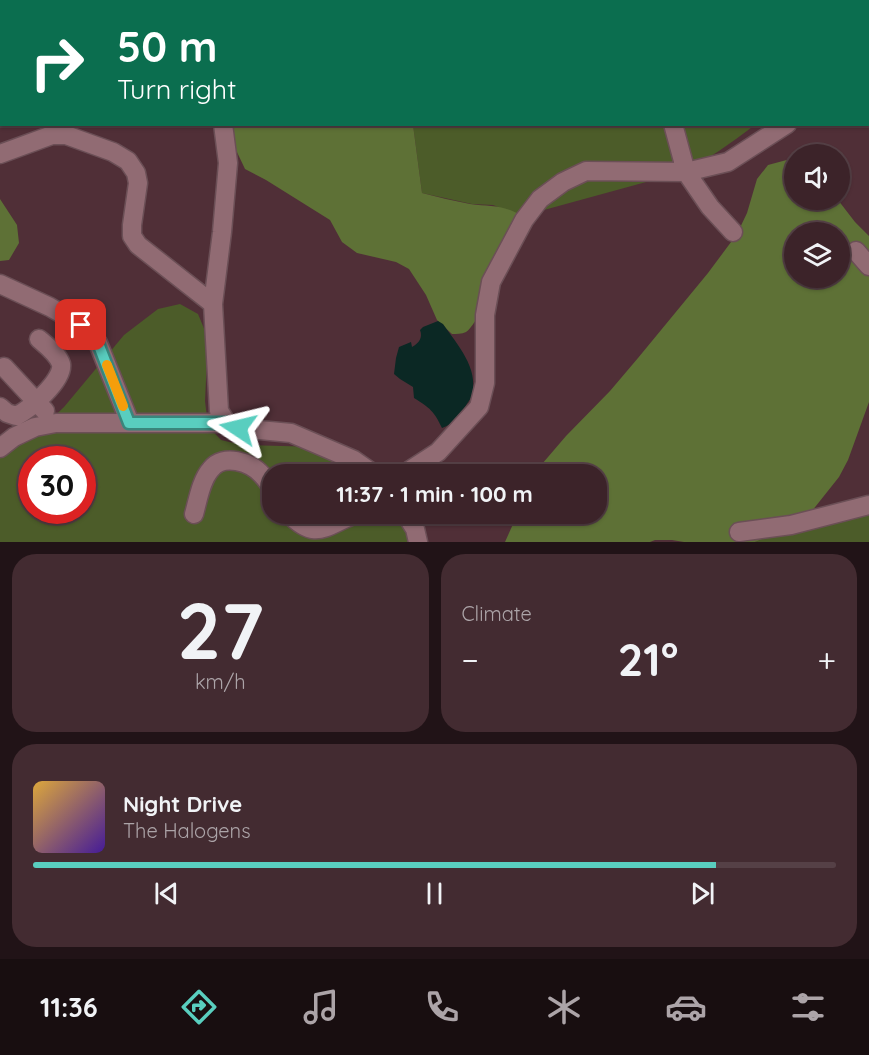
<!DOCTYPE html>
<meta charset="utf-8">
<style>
:root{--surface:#3c2329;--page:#432b31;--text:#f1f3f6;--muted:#aca4a8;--line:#554046;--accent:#59cebf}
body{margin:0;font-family:Quicksand,sans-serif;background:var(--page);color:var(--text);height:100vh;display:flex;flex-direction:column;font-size:22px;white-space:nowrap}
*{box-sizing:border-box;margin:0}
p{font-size:20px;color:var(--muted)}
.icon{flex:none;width:33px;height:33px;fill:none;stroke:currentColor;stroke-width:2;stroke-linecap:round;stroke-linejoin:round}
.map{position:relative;height:542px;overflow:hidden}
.sheet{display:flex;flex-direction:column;gap:12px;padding:12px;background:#211317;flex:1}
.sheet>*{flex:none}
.top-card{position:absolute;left:0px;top:0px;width:870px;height:126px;box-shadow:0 2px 4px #0004,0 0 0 2px var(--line);background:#0b6e4f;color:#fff;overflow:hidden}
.fabs{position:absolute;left:784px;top:144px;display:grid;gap:12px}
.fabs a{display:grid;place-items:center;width:66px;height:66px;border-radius:50%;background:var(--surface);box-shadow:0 2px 4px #0004,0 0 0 2px var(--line);font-size:30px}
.speed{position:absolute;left:18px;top:446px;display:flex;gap:12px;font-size:30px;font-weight:700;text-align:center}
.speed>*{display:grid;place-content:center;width:78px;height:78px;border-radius:50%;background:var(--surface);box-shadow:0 2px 4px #0004,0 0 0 2px var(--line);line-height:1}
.speed .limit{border:9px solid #d22;background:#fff;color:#111}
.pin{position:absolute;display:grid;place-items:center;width:51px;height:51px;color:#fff;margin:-26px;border-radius:12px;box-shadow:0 3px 9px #0006}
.me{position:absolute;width:66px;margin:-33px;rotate:280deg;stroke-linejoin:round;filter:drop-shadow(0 0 4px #0008)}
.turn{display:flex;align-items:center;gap:21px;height:126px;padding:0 18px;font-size:27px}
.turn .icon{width:78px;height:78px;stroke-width:2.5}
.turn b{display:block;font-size:42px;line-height:51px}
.big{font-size:45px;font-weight:700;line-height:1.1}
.sheet .tile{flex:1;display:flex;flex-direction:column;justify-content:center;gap:9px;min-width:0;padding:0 21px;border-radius:24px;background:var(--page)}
.sheet .dial{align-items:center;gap:0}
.dial b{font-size:78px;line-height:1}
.song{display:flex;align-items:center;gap:18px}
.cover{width:72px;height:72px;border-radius:9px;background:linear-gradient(135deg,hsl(40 70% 55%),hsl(260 70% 35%))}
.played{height:6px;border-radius:3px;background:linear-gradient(90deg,var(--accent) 85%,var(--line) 85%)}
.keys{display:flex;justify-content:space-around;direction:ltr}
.heat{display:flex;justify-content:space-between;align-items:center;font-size:33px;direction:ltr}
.sheet .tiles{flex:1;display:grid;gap:12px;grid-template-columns:1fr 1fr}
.tile:last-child{grid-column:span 2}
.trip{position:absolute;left:262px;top:464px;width:345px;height:60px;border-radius:24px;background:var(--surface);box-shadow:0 2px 4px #0004,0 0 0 2px var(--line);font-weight:700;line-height:60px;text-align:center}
.tabs{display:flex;height:96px;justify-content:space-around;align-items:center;background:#180e10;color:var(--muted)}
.tabs .icon{width:42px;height:42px}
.tabs .current{color:var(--accent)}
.tabs b{font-size:27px;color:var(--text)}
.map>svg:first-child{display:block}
</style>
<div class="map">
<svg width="869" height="542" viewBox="0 0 869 542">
<rect width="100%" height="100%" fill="#502f37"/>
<path fill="#4c5c29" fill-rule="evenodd" d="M363 0H847V2H364Z
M413 125H755C729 144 709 160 679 173L522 216 493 205 472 204 422 193Z
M180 304 198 314 208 338 205 401 208 426 221 440 242 445 319 447 375 465 384 474H273V513H407L418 542H0V458L36 434 64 407 124 335 158 309ZM32 459H82V510H32Z
M869 500V542H755L804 521Z"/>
<path fill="#5e7136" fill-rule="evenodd" d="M203 0H363L364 1H203Z
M233 125H413L422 193C438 197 454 201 470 204 491 207 502 204 522 216 513 237 482 322 466 332 462 334 456 334 452 334L437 320 426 295 409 269 396 262 357 253 342 242 330 220 266 180 245 169 236 150Z
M794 158 795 200H838L855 222 869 236V402L848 460 839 477 804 521 755 542H684L672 540H655L650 542H505L518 513H597V474H537L542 464 566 436 610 391 638 358 708 273 737 234 747 213 757 179 768 165ZM795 232H840V278H795Z
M0 199 17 225 19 243 9 260 0 261Z"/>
<path fill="#0b2824" d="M438 321 443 324C457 344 479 368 472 395 471 399 467 403 465 407 459 416 452 425 442 428 434 411 430 408 414 398L413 387 400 379 394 374 396 358 399 347 411 342 412 347C419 343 423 338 420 330L423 327Z"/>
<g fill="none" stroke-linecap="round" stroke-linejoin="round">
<defs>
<path id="minor" d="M194 0V2
M663 2V0
M850 2 851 0
M223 124 228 163 222 232 213 304 219 411 227 423 238 428 291 433 354 460 374 474
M673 124 686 172 710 207 733 232
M0 154 52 135H66L113 152 128 161 136 173 138 183 132 225V236L138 245 213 304
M856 251 869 266
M0 284 50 307 81 325 98 343 130 423
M4 367 45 411
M0 407 7 413 16 416C29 410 64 380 61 364 58 354 46 345 39 339
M0 448 14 437 35 427 56 423H227
M404 474 438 452 479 407 485 383V315L491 282 524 220 540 199 563 182 586 171 686 172 728 162 787 124
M288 513C316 542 324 526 356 514 365 511 379 513 389 513
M405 513 415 529 418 542
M194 514C198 500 201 480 211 469 223 453 251 462 262 475 266 479 270 485 273 490
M739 532 791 525 869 505"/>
</defs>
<use href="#minor" stroke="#6b4f56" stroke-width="21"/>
<use href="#minor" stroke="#916b73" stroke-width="18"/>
</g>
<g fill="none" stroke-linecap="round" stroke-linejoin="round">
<defs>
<path id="route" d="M81 325 98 343 129 423H227L238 428"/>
</defs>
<use href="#route" stroke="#3a867c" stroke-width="15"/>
<use href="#route" stroke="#59cebf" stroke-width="10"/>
<path stroke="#f59e0b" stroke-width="10" d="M107 365 123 406"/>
</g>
</svg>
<div class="fabs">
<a><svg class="icon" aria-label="sound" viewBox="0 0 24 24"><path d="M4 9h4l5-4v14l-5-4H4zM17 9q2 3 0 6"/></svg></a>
<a><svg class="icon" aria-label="layers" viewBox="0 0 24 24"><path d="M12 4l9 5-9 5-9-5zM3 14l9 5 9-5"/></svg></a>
</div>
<div class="speed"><div class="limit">30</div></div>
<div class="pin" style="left:81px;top:325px;background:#d93025"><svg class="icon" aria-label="arrive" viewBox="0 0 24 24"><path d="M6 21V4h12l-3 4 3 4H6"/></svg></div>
<svg class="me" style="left:238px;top:428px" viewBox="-20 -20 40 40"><path d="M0-17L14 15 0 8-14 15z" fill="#59cebf" stroke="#fff" stroke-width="4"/></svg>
<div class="trip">11:37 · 1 min · 100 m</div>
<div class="top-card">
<div class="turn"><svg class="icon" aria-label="right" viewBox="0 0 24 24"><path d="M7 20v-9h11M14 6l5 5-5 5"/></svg><div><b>50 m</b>Turn right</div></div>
</div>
</div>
<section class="sheet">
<div class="tiles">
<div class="tile dial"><b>27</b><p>km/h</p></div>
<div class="tile"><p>Climate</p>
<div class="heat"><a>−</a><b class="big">21°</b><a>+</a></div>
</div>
<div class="tile">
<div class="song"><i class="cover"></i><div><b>Night Drive</b><p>The Halogens</p></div></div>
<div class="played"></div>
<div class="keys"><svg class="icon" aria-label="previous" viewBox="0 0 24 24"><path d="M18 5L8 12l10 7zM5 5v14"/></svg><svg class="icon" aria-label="pause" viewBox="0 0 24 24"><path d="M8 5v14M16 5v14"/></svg><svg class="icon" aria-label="next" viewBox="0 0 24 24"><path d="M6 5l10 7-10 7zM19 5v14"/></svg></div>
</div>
</div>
</section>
<nav class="tabs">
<b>11:36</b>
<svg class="icon current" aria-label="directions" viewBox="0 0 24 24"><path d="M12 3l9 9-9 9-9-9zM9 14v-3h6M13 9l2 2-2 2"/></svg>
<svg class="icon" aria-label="music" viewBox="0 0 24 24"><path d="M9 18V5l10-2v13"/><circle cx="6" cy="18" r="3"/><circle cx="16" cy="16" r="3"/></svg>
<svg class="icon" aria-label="phone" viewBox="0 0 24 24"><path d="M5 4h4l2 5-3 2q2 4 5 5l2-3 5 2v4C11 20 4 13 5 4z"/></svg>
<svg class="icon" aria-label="climate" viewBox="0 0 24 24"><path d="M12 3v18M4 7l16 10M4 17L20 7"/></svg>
<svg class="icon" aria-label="car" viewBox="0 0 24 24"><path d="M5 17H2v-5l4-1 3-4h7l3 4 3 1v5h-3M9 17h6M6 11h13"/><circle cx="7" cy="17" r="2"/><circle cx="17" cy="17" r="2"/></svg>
<svg class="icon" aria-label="filters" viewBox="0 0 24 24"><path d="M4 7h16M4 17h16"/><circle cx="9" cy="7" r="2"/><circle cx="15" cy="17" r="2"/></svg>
</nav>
